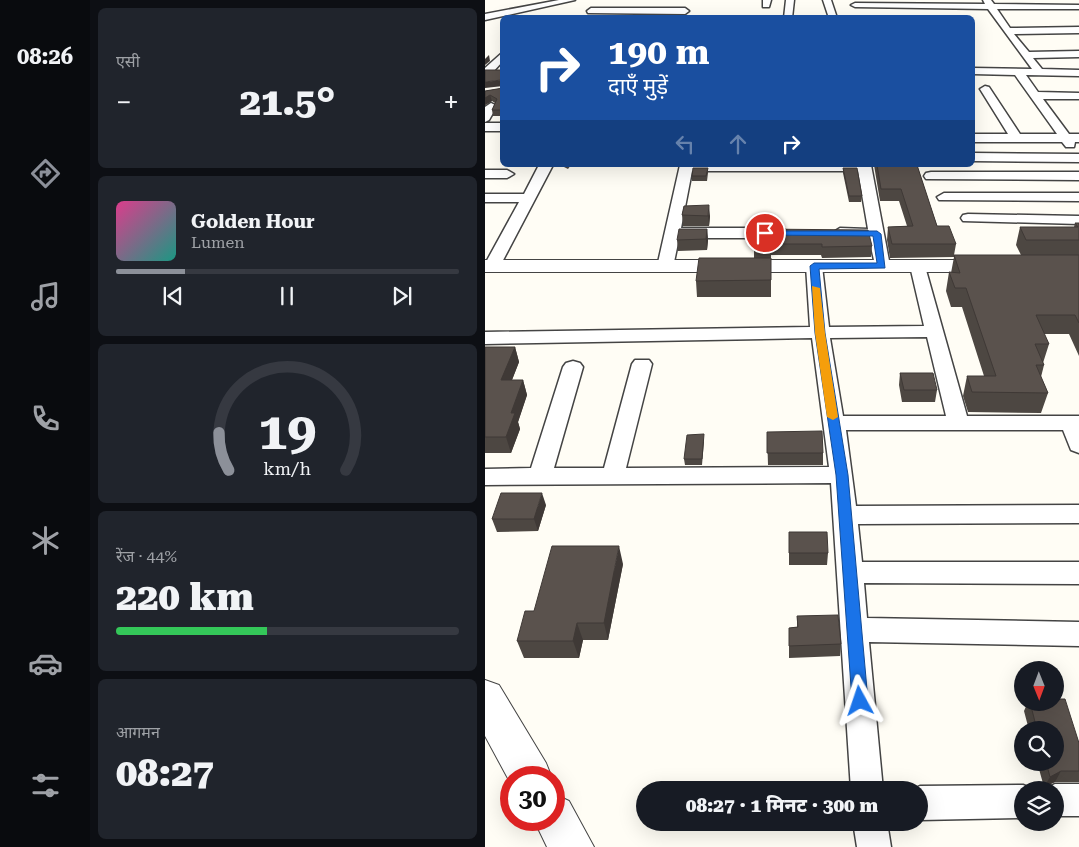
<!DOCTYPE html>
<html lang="hi">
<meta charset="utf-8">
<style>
:root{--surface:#171b24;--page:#20242c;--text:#f1f3f6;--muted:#9ea1a6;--line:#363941;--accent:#8c9099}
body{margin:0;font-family:"Roboto Serif","Noto Sans Devanagari",serif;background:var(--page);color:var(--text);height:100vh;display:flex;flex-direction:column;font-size:19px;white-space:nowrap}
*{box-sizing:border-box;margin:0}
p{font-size:16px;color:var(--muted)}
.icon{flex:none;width:28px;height:28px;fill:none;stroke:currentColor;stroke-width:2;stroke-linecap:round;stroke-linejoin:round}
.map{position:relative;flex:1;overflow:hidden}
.details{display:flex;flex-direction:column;gap:8px;padding:8px;background:#0d0f14;width:395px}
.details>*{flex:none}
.top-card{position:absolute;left:15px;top:15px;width:475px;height:152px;border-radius:8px;box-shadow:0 5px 20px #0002;background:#1a4fa0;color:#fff;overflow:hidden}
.needle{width:32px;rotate:179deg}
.tools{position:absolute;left:529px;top:661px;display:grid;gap:10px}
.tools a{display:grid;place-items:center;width:50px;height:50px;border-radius:50%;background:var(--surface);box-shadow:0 5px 20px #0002;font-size:25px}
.speed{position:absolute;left:15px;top:766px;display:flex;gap:10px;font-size:25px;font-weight:700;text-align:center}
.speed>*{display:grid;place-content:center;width:65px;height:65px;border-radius:50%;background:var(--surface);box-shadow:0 5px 20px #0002;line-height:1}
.speed .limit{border:8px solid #d22;background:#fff;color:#111}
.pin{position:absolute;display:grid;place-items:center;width:42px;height:42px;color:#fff;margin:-21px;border:2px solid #fff;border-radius:50%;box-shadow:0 1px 5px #0007}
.me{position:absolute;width:55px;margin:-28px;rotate:355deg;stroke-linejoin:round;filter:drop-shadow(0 0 4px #0008)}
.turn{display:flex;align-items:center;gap:18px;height:105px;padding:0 25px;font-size:22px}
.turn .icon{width:65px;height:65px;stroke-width:2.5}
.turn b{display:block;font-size:35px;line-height:42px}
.lanes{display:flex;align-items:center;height:48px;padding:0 25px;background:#0003;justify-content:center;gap:25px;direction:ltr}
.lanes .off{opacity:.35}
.big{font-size:38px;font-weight:800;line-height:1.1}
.details .card{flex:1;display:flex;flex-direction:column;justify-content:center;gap:8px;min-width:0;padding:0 18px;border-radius:8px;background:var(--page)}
.details .dial{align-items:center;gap:0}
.dial svg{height:130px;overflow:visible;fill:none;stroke:var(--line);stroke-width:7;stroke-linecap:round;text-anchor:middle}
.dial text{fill:var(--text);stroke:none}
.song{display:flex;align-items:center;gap:15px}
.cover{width:60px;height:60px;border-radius:8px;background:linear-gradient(135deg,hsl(330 70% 55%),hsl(170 70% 35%))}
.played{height:5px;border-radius:2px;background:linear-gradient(90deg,var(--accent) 20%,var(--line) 20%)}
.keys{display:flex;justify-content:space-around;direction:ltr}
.heat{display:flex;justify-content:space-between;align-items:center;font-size:28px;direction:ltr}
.charge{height:8px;border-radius:4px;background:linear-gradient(90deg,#34c759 44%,var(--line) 0)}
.trip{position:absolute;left:151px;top:781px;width:292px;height:50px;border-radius:25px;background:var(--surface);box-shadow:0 5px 20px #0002;font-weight:800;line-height:50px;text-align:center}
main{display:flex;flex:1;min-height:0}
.tab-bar{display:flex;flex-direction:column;width:90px;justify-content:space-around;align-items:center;background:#090b0e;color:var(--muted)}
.tab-bar .icon{width:35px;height:35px}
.tab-bar .selected{color:var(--accent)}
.tab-bar b{font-size:22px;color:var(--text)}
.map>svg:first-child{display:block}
</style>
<main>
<nav class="tab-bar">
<b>08:26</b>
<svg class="icon selected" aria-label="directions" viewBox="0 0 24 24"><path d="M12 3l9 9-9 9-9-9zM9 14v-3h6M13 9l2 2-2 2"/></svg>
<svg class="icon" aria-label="music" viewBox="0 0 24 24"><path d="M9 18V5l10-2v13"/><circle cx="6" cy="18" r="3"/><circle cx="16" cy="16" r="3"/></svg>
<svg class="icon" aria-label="phone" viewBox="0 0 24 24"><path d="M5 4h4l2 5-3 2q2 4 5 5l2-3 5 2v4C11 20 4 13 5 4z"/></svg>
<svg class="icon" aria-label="climate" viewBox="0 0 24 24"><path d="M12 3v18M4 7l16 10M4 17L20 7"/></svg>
<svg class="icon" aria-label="car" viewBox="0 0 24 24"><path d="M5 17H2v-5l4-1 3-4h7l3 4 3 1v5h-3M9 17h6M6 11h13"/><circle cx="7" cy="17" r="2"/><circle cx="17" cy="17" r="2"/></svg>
<svg class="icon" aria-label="filters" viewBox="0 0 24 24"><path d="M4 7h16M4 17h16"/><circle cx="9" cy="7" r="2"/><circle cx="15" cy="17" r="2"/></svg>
</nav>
<section class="details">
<div class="card"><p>एसी</p>
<div class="heat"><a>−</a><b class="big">21.5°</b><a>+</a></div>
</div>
<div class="card">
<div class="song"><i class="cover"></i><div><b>Golden Hour</b><p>Lumen</p></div></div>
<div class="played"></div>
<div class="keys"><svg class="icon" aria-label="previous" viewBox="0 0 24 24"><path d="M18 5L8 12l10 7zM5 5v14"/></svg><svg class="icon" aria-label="pause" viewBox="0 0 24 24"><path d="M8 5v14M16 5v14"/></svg><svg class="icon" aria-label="next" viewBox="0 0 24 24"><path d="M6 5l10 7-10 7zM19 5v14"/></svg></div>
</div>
<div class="card dial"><svg viewBox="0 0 100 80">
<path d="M14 69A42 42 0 1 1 86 69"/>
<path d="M14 69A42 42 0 0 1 8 46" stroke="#8c9099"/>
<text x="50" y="56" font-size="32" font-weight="700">19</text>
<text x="50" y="72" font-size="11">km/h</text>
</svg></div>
<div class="card"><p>रेंज · 44%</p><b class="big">220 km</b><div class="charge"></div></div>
<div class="card"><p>आगमन</p><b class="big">08:27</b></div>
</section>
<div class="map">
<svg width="594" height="847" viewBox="0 0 594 847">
<rect width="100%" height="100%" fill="#fffdf5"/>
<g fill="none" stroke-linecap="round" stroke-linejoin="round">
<defs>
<path id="minor" d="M74 0H90L0 20V14Z
M278 0H286L284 7H278Z
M301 0H309L307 18H299Z
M338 0H346L352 18H344Z
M498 0H506L509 4 594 5V9H512L525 28 594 27V33L529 34 544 52 594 51V57L548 58 557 69 594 70V76L541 75 553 92 594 93V99H558L584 134H594V142H590L589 147H581L577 142H488V134H523L495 89 500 86 504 87 535 134H572L530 75 488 74V68L547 69 503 9 370 7 366 5 370 3 500 4Z
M106 8H200L204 11 200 14 103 13 102 11Z
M18 52V61L7 73H0V68Z
M6 103 12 106 4 120 0 122V107Z
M0 123H18V131H0Z
M488 153 594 154V162L488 161Z
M54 165H68L15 266 7 271 1 269 0 264 34 202H0V194H39Z
M195 165H386L405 266 397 271 391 269 384 238H355L347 233 355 228 383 229 373 171H207L196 228H297L305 233 297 238H194L188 267 186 270H174L172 267Z
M0 170H22L29 174 22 178H0Z
M446 172H594V180L441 179 439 176 441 173Z
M459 193H594V201L454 200 452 197Z
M483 214 594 216V224L478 221 476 218 478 215Z
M329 261 337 266 344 327 439 326 425 266 433 261 439 263 482 416H594V453L586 450 578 430H361L371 506 594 505V523L373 524 377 562H594V584L379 583 382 618 594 622V646L384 642 398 790H366L346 483 0 485V469L46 468 78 367 81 363 88 361 95 363 98 367 69 468H119L147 364 150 360H164L167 364 141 468 344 467 327 338 0 344V332L325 327 321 266ZM442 337 461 416H358L345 338Z
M570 784H594V816H570V790H558Z
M538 785 550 790H538V818L435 820V790H426L435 786Z
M368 822H402L406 847H372Z"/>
<path id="tertiary" d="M0 260H505L512 262 516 266 512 270 505 272H0Z
M0 680 14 685 61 763 67 778H26V784L0 736Z
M69 794 84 801 109 847H62L49 820H69Z"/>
</defs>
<use href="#minor" stroke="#444" stroke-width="3"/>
<use href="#tertiary" stroke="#444" stroke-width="2"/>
<use href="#minor" fill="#fff" fill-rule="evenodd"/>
<use href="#tertiary" fill="#fff" fill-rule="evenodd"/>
</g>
<path fill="#4d4742" d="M18 88V116H8L7 110 10 103 7 101 0 105V91Z
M75 165H86L83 169Z
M389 165H432L452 226 471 244 469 255H536L531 245 535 227H589L590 223H594V356L584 334H559L564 344 558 363 559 365 556 377 563 393 556 413 483 412 478 396 482 376H499L477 307H466L461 291 464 272 466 273 469 257 405 258 402 240 403 227 422 226 414 201H395Z
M223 168V173L222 181H207V176Z
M358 168 377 196 376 202H364L358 173Z
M199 206 225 216 224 226H198L197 215Z
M222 229 223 240 222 250 193 251 192 240Z
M269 229 387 246 386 257 337 258 336 255H286V297H212L211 281 269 258Z
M0 347H30L34 362 27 380H38L42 395 33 422 35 429 26 453H0Z
M415 373 452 390 450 402H417L414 385Z
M282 432 338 453V465H283Z
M219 441 217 465H200L199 459Z
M61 505 53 531 12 532 7 519Z
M304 532 343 553 342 565H304Z
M138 564 123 640H98L94 658H39L32 641Z
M312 616 356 644 355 656 304 658V628L312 627Z
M543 702H570L594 743V782H570L559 787 552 762H570V730H544L539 711Z"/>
<path fill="#3f3936" d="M4 55 5 61 0 65V59Z
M16 80 18 86 0 88V82Z
M5 95 7 101 0 105V98Z
M224 205 225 216 224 226 223 216Z
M222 229 223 240 222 250 221 239Z
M30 347 34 362 21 395 16 380Z
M38 380 42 395 33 422 35 429 26 453 21 437 26 413Z
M57 493 61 505 53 531 49 519Z
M134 546 138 564 123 640 119 623Z
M92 623 98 640 94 658 88 641Z
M576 771 570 782 559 787 565 777Z"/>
<path fill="#5a524d" stroke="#3f3936" d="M0 70H18V84L16 80 0 82Z
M18 88V110H7L12 99 5 95 0 98V91Z
M392 165H432L452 226H464L471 244H407L403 227 428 226 416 189H396Z
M208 168H223L221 176H207Z
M358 168H372L377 196H364Z
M224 205 223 216 197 215 199 206Z
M590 223H594V240H541L535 227H593Z
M194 229H222L221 239 192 240Z
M269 229 383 230 387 246 337 247V244H286V247H269Z
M469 255H594V323L590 315H551L564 344H550L559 365H551L563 393 487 392 482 376H511L481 288H470L464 272 475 273Z
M214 258H286V280L211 281Z
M0 347H30L16 380H38L26 413H30L21 437H0Z
M415 373H448L452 390H419Z
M337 431 338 453H282V432Z
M219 434 217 459H199L202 435Z
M16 493H57L49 519H7Z
M304 532H342L343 553H304Z
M67 546H134L119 623H92L88 641H32L40 611H49Z
M353 615 356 644 304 646V628L313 627 312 616Z
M570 699H580L594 743V771H576L565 777 561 762H570V730H552L545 702H570Z"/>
<path fill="#1a73e8" stroke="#114b97" d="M280 231H392L396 234 400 268 334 269 340 333 363 475 383 701 380 706 375 709 369 706 367 701 351 475 330 333 325 266 329 263H392L388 236 277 235V231Z"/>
<path fill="#f59e0b" d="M327 286 335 288 340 333 353 417 348 420 342 417 330 333Z"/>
</svg>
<div class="tools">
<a><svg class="needle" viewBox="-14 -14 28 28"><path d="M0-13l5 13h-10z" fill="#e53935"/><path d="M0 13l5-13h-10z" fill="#9ea1a6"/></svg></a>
<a><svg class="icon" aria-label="search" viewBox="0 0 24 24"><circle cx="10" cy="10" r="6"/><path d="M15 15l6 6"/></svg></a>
<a><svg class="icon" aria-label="layers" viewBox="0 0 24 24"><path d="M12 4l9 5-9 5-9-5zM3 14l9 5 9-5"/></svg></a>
</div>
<div class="speed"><div class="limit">30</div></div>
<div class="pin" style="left:280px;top:233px;background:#d93025"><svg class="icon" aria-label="arrive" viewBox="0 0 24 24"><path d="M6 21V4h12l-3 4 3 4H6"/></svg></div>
<svg class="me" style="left:375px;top:701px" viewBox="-20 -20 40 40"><path d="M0-17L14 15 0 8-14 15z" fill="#1a73e8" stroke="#fff" stroke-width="4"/></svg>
<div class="trip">08:27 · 1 मिनट · 300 m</div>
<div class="top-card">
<div class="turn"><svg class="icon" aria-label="right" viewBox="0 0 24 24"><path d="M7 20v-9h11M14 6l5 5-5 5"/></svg><div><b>190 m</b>दाएँ मुड़ें</div></div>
<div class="lanes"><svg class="icon off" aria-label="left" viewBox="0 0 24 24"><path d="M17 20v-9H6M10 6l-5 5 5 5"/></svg><svg class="icon off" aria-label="ahead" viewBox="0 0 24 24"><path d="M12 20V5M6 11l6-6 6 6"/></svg><svg class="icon" aria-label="right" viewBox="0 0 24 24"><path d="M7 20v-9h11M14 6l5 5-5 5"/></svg></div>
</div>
</div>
</main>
